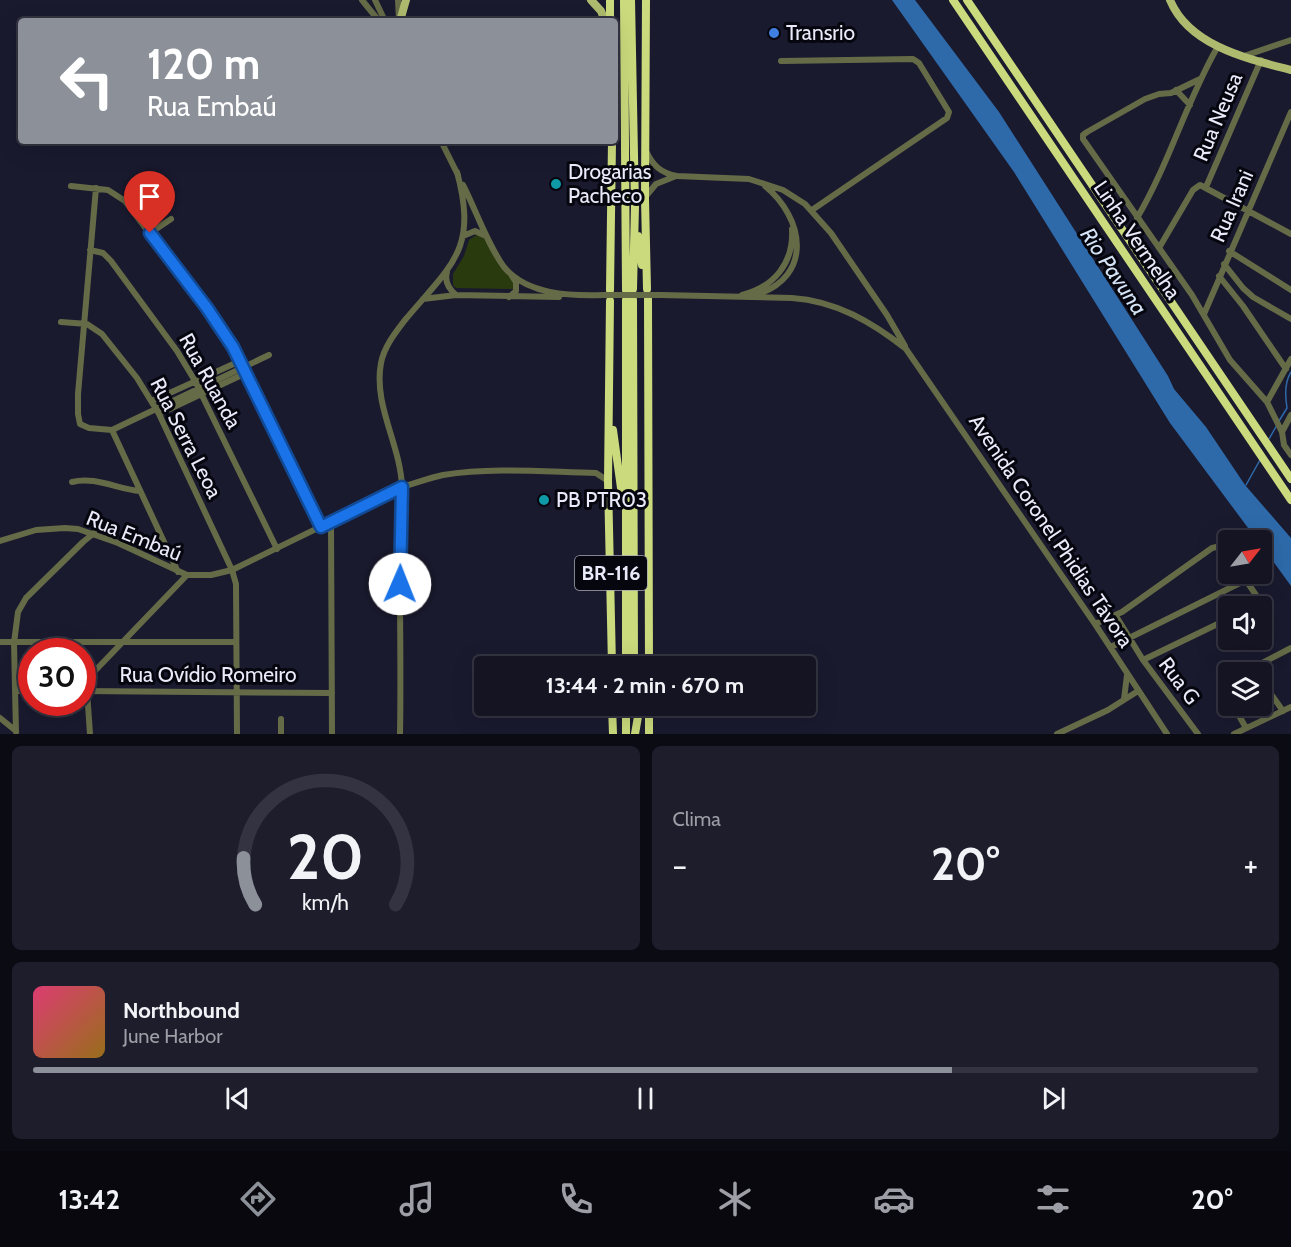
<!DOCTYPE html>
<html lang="pt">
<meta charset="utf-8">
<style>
:root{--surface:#141423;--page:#1d1d2b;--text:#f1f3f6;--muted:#9d9ea6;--line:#333341;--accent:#8c9099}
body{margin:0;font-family:Cabin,sans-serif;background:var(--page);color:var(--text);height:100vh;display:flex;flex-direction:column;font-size:22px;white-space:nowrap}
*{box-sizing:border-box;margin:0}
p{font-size:20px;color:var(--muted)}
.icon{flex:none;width:33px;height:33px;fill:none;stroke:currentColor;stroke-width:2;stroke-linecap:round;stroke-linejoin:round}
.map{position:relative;height:734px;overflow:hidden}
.details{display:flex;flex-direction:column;gap:12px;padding:12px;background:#0b0b13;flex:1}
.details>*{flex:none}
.hud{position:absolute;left:18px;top:18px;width:600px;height:126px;border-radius:6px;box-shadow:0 6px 24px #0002,0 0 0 2px var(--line);background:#8c9099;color:#fff;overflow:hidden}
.needle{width:39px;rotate:59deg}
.fabs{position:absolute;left:1218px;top:530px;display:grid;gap:12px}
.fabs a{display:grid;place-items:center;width:54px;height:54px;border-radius:6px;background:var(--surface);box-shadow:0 6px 24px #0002,0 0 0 2px var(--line);font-size:30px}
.speed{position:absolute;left:18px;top:638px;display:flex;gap:12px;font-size:30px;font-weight:700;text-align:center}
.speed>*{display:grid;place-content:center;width:78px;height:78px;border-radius:50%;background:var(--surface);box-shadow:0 6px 24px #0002,0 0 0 2px var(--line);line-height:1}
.speed .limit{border:9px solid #d22;background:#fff;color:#111}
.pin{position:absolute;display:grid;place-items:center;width:51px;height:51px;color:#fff;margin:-62px -26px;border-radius:50% 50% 50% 0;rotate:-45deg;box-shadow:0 0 6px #0007}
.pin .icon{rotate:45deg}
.me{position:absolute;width:66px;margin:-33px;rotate:1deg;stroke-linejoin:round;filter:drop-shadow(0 0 4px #0008)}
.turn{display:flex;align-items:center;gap:21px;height:126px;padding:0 30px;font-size:27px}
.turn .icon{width:78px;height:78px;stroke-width:2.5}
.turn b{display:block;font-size:42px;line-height:51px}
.big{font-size:45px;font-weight:700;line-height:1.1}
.details .widget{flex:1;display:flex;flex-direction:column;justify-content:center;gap:9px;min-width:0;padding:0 21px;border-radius:9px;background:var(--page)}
.details .dial{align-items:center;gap:0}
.dial svg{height:156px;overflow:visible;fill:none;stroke:var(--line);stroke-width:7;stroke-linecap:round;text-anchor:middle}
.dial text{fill:var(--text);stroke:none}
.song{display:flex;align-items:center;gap:18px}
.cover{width:72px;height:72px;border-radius:9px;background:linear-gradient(135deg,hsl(340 70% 55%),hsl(40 70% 35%))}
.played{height:6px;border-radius:3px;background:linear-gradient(90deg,var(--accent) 75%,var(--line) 75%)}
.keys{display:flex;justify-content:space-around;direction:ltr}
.heat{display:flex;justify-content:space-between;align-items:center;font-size:33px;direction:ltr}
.details .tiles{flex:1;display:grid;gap:12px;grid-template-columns:1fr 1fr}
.widget:last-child{grid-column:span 2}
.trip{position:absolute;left:474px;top:656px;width:342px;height:60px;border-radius:6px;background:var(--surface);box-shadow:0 6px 24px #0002,0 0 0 2px var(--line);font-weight:700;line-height:60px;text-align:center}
.tabs{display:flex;height:96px;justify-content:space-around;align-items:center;background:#08080e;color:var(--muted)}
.tabs .icon{width:42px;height:42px}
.tabs .selected{color:var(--accent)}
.tabs b{font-size:27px;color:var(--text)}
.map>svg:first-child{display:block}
</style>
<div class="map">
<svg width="1291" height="734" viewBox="0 0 1291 734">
<rect width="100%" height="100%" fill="#1a1a2f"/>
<path fill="#293a0e" d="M478 234H481L515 284 514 289 456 288 453 285V274L464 256 469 240Z"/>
<path fill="#2e6aaa" d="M892 0H915L999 112 1168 376 1174 389 1206 427 1245 485 1291 538V586L1262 546V540H1257L1170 423 1014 172Z"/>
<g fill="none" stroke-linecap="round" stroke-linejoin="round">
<path stroke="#2e6aaa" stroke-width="1.5" d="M1279 421 1287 408C1285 396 1284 383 1291 372
M1269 439 1277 425
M1246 485 1260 460"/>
<path stroke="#656b47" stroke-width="6" d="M362 0 379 21
M375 0 385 21
M398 0 399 20
M1244 56 1291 40
M781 61 913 59 919 63 949 112 947 118 812 210
M1200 79 1171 93 1159 94 1145 99 1087 132 1083 135V139L1192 295 1230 360 1267 402 1282 432 1284 445 1291 455
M1176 90 1190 105
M441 141 458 175
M646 151C653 166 661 173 677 176L749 179 783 190 805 204 831 233 887 315 905 346
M463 185C476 210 487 244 504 267 527 295 570 296 603 295
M71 186 108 190 125 201 222 329 240 361 321 527
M1206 187 1261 60
M96 188 78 394V414L80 424 89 428 112 430 269 355
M646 196 656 184 676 176
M1137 218C1169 164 1186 102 1217 48
M149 231 150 233 171 219
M463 236 475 231 486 236
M1159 248 1193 190 1200 185 1291 234
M90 250 103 253 111 261 177 351 195 381 277 549
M1229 251 1291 290
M1224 264 1243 288 1253 297 1291 319
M447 272C444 282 449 289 456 295
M1219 276 1243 306 1286 369
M660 295 792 298C836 301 872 322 906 349L1095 624 1167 734
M742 295C774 287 794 263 792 229
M756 295C814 276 804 218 765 186
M509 297 516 291V282L512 276
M423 299 456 295 559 297
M1204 314 1291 112
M61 322 87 324 102 334 137 378 159 414 232 570 236 584 237 734
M152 401 240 361
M1267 402 1291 359
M159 414 246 373
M112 430 178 572
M1282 432 1291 415
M72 482C95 476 117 489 140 491
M331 522 332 734
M0 541 36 530 65 528 78 529 118 543 187 575H211L232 570 402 487C416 483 429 478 443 475 493 467 546 472 596 473L608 481
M1241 573 1260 601 1255 606
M1116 616 1143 660 1198 734
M1095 624 1122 612 1212 548 1221 546 1228 554
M0 642H236
M1111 647 1246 580
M1143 660 1228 619
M1245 672 1291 648
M1228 682 1224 687 1228 697
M1266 687 1283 711
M15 691H32
M82 691 332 693
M1124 699 1127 675
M1233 705 1246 728
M0 718 16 731
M281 719V734
M16 732 14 643 18 612 26 598 83 542 94 533
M90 734 87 691 90 676 187 575
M400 734C401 684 400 634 400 584 401 552 404 520 402 488 401 445 373 406 381 363 384 347 395 333 405 320 452 264 478 250 457 172
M1057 734 1108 710 1138 691
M1234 734 1291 707"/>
<path stroke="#aeba6d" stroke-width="8" d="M591 0 601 11 605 21
M1170 0C1189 46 1248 59 1291 70
M400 21 406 0"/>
<path stroke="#cbda7c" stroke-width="8" d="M610 0V21
M624 0 626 290
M631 0 635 206 633 289
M646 0 645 199 647 289
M953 0 1291 500
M967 0 1291 479
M638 236 642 265
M610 290 612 141
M648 299 649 666
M633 300 634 666
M610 301 608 481 612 666
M613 430 621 488
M626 666V300
M612 705 613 734
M626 705V734
M635 734 640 705
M649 734V705"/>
<path stroke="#656b47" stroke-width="6" d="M603 295H660"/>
</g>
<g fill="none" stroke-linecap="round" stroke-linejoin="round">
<defs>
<path id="route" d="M150 233 207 308 233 347 321 527 402 487 400 584"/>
</defs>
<use href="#route" stroke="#114b97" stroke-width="15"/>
<use href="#route" stroke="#1a73e8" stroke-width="10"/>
</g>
<circle fill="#3f7fe0" stroke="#06060f" stroke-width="2" cx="774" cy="33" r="6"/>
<g fill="#0f9aa8" stroke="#06060f" stroke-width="2">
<circle cx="556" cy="184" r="6"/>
<circle cx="544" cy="500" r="6"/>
</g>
<g text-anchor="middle" stroke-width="6" stroke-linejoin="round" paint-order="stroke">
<rect fill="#06060f" stroke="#a6a6b4" stroke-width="1.5" x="575" y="556" width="72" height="34" rx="4.5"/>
<g font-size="20" font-weight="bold" fill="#eaebfa">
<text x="611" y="580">BR-116</text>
</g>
<g font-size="21" fill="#eaebfa" stroke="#06060f" text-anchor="start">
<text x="786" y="40">Transrio</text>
<text x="568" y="179">Drogarias<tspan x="568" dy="24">Pacheco</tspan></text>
<text x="556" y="507">PB PTR03</text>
</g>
<g font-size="21" fill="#eaebfa" stroke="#06060f">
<text transform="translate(1218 117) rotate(-67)" y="7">Rua Neusa</text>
<text transform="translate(1232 206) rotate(-66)" y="7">Rua Irani</text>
<text transform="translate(1137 240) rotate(56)" y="7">Linha Vermelha</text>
<text transform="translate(210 381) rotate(61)" y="7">Rua Ruanda</text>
<text transform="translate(186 438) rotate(63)" y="7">Rua Serra Leoa</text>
<text transform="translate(1051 531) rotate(56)" y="7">Avenida Coronel Phidias Távora</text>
<text transform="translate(134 536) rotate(22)" y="7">Rua Embaú</text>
<text x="208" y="682">Rua Ovídio Romeiro</text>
<text transform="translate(1179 681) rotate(53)" y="7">Rua G</text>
</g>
<g font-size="22" font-style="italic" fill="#d5e4f6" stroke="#06060f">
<text transform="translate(1114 271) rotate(56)" y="8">Rio Pavuna</text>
</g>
</g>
</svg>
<div class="fabs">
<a><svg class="needle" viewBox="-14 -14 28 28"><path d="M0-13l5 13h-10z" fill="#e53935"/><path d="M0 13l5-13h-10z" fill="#9d9ea6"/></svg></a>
<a><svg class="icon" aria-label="sound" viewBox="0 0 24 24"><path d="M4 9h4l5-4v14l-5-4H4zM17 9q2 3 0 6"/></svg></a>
<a><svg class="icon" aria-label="layers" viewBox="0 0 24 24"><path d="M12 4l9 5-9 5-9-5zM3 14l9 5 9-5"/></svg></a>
</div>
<div class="speed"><div class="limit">30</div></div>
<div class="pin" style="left:150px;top:233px;background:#d93025"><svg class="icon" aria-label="arrive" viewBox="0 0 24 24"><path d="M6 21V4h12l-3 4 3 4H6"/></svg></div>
<svg class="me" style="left:400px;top:584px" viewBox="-20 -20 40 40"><circle r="19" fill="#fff"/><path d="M0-13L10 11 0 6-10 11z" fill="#1a73e8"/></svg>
<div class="trip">13:44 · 2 min · 670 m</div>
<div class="hud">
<div class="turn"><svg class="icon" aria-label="left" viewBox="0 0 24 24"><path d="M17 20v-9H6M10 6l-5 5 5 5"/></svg><div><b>120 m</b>Rua Embaú</div></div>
</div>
</div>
<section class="details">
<div class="tiles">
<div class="widget dial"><svg viewBox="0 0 100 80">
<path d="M14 69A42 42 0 1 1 86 69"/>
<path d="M14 69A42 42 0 0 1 8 45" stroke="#8c9099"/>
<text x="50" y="56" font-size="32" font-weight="700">20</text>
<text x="50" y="72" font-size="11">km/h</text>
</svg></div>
<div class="widget"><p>Clima</p>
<div class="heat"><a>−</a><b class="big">20°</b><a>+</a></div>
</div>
<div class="widget">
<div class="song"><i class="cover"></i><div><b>Northbound</b><p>June Harbor</p></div></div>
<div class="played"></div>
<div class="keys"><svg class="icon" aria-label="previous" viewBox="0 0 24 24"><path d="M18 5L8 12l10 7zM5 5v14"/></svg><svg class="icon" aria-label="pause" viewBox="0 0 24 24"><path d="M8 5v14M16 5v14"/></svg><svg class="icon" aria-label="next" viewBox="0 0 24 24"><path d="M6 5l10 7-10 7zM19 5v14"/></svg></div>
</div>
</div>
</section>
<nav class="tabs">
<b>13:42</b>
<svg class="icon selected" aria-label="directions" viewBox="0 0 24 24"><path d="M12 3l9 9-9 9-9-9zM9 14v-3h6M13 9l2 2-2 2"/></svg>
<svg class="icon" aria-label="music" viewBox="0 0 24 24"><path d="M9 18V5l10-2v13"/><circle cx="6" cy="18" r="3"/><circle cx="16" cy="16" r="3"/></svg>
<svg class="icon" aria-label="phone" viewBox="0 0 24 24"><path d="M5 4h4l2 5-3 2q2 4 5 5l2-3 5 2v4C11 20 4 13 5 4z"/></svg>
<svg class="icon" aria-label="climate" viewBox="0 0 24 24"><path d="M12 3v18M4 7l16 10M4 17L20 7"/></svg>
<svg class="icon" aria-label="car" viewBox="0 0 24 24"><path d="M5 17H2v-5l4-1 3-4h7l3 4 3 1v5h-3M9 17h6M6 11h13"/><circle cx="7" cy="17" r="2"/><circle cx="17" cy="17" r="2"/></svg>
<svg class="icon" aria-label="filters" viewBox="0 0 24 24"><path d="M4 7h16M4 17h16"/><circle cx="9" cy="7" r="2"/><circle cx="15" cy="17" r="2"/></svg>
<b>20°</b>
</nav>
